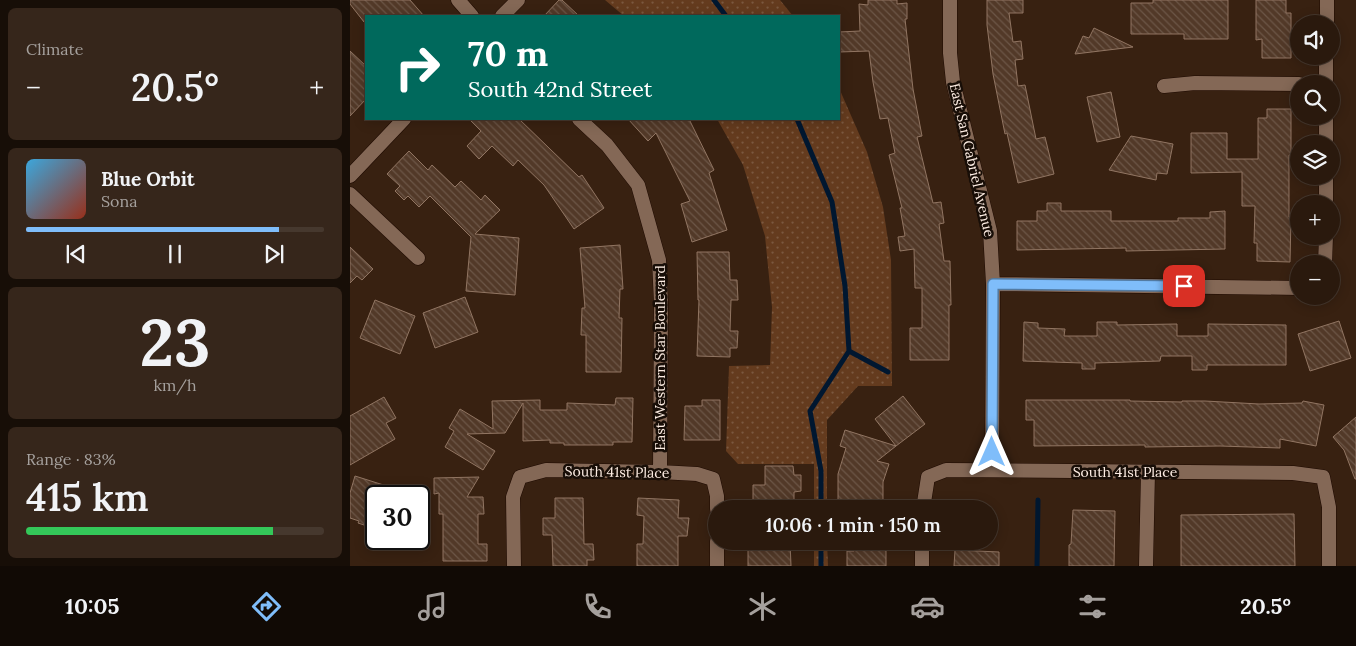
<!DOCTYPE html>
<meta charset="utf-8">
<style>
:root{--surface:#2a190d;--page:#36261b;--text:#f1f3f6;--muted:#a5a09d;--line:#46382e;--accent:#7fbdfa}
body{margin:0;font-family:Lora,serif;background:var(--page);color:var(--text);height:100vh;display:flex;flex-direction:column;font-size:19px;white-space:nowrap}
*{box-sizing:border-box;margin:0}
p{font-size:16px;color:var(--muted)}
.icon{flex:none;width:28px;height:28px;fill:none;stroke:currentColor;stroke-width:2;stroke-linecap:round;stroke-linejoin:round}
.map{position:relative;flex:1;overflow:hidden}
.sheet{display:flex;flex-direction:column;gap:8px;padding:8px;background:#170e07;width:350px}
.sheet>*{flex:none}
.guide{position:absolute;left:15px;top:15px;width:475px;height:105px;border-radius:0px;box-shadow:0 2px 12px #0003,0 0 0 1px var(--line);background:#00695c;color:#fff;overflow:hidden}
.controls{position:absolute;left:940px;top:15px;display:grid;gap:10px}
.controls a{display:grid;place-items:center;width:50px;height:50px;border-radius:50%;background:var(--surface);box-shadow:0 2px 12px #0003,0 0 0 1px var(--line);font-size:25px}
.speed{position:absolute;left:15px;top:485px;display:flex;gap:10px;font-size:25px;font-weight:700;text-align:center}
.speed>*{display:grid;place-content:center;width:65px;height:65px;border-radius:50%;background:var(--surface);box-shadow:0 2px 12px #0003,0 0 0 1px var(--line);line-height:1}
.speed .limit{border:2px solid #111;border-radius:8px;background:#fff;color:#111}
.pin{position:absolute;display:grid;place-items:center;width:42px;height:42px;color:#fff;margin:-21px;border-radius:10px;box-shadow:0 2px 8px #0006}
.me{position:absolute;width:55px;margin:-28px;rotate:0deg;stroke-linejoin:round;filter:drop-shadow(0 0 4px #0008)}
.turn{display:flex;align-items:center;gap:18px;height:105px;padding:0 20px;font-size:22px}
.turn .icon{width:65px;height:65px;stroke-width:2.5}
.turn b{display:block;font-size:35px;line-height:42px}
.big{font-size:38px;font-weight:600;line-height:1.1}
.sheet .tile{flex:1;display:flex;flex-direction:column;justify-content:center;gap:8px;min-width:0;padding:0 18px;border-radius:8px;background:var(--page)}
.sheet .dial{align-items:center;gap:0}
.dial b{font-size:65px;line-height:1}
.song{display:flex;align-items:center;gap:15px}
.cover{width:60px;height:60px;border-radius:8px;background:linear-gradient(135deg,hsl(200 70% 55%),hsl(10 70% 35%))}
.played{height:5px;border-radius:2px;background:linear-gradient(90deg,var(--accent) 85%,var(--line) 85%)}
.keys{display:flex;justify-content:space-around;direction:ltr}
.heat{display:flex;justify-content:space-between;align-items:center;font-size:28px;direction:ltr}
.charge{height:8px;border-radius:4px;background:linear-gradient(90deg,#34c759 83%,var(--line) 0)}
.trip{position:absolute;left:358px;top:500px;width:290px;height:50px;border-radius:25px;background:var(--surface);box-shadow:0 2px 12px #0003,0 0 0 1px var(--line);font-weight:600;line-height:50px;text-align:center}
.tab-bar{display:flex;height:80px;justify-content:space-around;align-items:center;background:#110a05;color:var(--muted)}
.tab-bar .icon{width:35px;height:35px}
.tab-bar .on{color:var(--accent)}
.tab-bar b{font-size:22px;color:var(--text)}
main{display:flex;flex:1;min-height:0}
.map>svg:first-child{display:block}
</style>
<main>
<section class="sheet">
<div class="tile"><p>Climate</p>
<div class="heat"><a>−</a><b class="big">20.5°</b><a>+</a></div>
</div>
<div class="tile">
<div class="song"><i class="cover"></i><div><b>Blue Orbit</b><p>Sona</p></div></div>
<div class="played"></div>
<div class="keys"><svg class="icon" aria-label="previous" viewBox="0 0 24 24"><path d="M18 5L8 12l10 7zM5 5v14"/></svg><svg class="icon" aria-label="pause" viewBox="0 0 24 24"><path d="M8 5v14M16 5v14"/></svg><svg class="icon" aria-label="next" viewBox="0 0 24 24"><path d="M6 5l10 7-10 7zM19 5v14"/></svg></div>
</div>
<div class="tile dial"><b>23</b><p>km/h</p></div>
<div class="tile"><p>Range · 83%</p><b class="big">415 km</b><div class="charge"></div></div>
</section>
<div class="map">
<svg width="1006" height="566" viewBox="0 0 1006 566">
<defs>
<pattern id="grass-dots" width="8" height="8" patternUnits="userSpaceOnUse" patternTransform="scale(1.25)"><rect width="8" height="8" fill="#643b1e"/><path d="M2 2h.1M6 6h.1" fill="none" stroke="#7b583f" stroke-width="1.8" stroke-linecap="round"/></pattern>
<pattern id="building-back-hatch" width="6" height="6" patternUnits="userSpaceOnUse" patternTransform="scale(1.25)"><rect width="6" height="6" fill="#523928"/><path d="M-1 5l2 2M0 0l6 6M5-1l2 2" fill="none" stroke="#6c5647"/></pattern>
</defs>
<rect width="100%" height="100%" fill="#382111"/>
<path fill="url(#grass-dots)" d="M255 0H430L443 16H274Z
M489 88 517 152 533 207 541 260 542 386H508L477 420V509H464V464H388L376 451 379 366 420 365 422 307 415 236 393 165 367 119H489Z
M464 541H477L478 566H464Z"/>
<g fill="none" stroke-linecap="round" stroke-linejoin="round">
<path stroke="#001730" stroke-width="5" d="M364 0 376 16
M447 119 482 202 495 286 499 351 460 411 471 471V509
M499 351 538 372
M471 566V541
M687 566 688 500"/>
</g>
<path fill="url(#building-back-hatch)" stroke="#917562" d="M0 0H60L74 16H16V20L14 22 0 4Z
M209 0H212L229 16H194Z
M518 0H547V4L557 3V19H555L563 89 572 136 567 137 583 203 591 202 594 223 589 224 594 261H600L601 305H599V360H560V328H572V288H565L564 249 550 251 548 237 555 236 550 208H552L539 155 545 153 538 118 530 119 523 82 519 51 489 52V32L510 31 509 4 518 5Z
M637 0H673V13H659L663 42 671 41 673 59 665 60 668 86 675 85 686 139 695 137 704 174 668 183 657 133 655 134 643 74 637 25Z
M803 0H878V39H834V34H781V3H803Z
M906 0H936V13H941V58H912V39L906 40Z
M744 28 783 47 725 54 733 36 739 38Z
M0 51 16 66V99L0 116Z
M761 92 770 137 747 142 737 97Z
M917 109H941V155H939V217H941L940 262 907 261V243H904L905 206H892V172L841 173V133H877V159H908V118H917Z
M119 119H169L229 177 232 175 254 208 224 229 194 185 168 160 163 166 142 146 129 159 117 146 131 131Z
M278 119H339L364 170 359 173 377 230 342 242 331 204 340 201 306 133 298 141Z
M781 136 823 144 817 174 807 173 806 180 759 170Z
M59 151 78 170 82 165 105 187 111 181 131 200 135 195 150 210 125 234 169 238 165 295 116 291 121 237 80 196 69 207 58 196 54 200 45 191 50 186 37 174Z
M697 203H711V211H761V221H828V218H860V212L875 211V249L776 251V248L667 250V221H687V211H697Z
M270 245 273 289H270L269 318H272L271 372H236V335H231L232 308H235L230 248Z
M0 247 23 269 12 280 7 276 0 283Z
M347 252H379L380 280H387L388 300H381L380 331H388L387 348H380V357L347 356 349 300H348Z
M115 297 128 332 85 348 73 313Z
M25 300 65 316 50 354 10 338Z
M989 321 1001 358 960 371 948 334Z
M674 322 688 323V328L715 329 714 336H747V322H767V325L827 324V336H858V324L936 325V365H857V370H842V356H811L810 361 745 363V369H732V363L673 361Z
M553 396 575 424 546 446 525 419Z
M34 397 46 418 36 423 45 439 0 465V416Z
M266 398H283L282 442H263V445H214V443H200V440L173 441V403L155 433 117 434 145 451 133 470 95 447 104 431 99 428 110 409 143 429 142 401 190 400V410H217V403L265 405Z
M352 400H370V440H334L335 406H352Z
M676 400H780V401L832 402V401H855L909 404 952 403 953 401 974 405 966 446 930 439V448L870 446 795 447V445L684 446V420H676Z
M1006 417V479H1005L994 450 983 437Z
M495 430 546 446 527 461 539 464 533 482V509H495V504H488V474L496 448 490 446Z
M415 466H443L444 475H451V491L444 492V503H403V485H415Z
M5 476 59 493V496H26V529L8 523 9 521 0 518V493Z
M129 477 117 497H133L134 514H128V544H137V561H93V514H89V493L84 494V478Z
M205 498H233L234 544H243L244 560H237V566H203L202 535H193V518H205Z
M288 498 329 500 328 518H339L337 536H328V566H287V544H293L294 516 287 515Z
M723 510 765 511 764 566H719V545L721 544Z
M944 514 945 566H831V515Z
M398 541H440L441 566H398Z
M504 541H536V566H497V551H504Z
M605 550 649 552V566H604Z"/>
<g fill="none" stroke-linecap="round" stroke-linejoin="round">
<defs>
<path id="minor" d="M108 0 122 16
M600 0V53L603 82 640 231 643 284 642 470
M152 16 168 0
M977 24V0
M976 84V56
M814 86 845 83 949 84
M229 119 257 145 288 185 309 260 311 303 310 472
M976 144V116
M0 176 54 119
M0 194 68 258
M976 204V176
M975 264 976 236
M643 284 949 288
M573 509 578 477 596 470 943 473 973 477 979 507V566
M164 566 163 497 170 477 196 470 310 472 347 474 363 479 367 496V509
M367 566V541
M572 566V541
M796 566 798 472"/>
</defs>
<use href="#minor" stroke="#1e0a00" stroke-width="15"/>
<use href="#minor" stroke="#846856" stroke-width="14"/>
</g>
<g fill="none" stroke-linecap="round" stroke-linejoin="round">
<defs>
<path id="route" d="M642 452 643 284 834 286"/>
</defs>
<use href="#route" stroke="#537ba2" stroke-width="12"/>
<use href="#route" stroke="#7fbdfa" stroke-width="9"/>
</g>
<g text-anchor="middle" stroke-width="5" stroke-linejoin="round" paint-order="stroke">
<g font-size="14" fill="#fdede3" stroke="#180e07">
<text transform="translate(622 160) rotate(77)" y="5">East San Gabriel Avenue</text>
<text transform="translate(310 358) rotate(-90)" y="5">East Western Star Boulevard</text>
<text transform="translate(267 472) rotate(1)" y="5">South 41st Place</text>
<text x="775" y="477">South 41st Place</text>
</g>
</g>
</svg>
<div class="controls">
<a><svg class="icon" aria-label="sound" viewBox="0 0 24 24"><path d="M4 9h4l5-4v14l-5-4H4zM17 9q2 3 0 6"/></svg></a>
<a><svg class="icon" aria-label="search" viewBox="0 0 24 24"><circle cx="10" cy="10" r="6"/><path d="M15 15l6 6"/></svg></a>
<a><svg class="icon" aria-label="layers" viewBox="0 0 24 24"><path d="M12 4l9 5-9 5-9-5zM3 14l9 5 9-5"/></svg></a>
<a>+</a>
<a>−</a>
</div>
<div class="speed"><div class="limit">30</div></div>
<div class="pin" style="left:834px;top:286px;background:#d93025"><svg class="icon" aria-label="arrive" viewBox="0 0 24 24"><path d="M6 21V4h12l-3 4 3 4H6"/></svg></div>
<svg class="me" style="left:642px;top:452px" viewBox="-20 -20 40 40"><path d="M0-17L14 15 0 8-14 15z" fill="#7fbdfa" stroke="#fff" stroke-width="4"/></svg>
<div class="trip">10:06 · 1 min · 150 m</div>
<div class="guide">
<div class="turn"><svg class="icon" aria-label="right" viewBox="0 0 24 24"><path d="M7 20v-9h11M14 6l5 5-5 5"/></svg><div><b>70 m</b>South 42nd Street</div></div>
</div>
</div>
</main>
<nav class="tab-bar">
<b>10:05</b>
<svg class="icon on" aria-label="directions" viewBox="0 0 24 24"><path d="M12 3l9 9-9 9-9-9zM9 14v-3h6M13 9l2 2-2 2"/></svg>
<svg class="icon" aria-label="music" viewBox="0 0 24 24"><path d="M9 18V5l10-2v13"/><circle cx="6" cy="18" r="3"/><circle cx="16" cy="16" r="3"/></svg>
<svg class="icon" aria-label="phone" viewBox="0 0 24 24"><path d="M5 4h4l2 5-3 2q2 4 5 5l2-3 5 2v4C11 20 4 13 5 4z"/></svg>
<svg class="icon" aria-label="climate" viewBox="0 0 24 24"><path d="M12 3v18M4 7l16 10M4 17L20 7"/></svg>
<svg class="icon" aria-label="car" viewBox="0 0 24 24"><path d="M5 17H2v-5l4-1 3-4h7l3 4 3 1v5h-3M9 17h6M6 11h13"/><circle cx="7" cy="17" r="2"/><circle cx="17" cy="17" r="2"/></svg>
<svg class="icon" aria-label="filters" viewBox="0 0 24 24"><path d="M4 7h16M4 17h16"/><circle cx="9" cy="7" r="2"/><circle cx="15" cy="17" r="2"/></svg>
<b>20.5°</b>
</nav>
